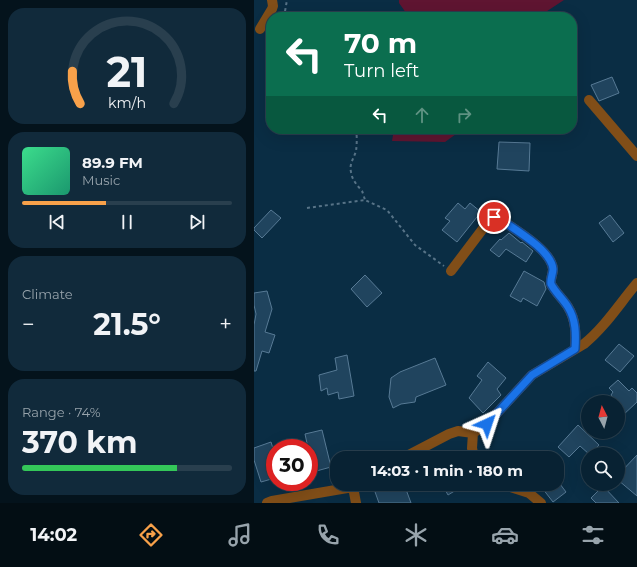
<!DOCTYPE html>
<meta charset="utf-8">
<style>
:root{--surface:#082233;--page:#112a3b;--text:#f1f3f6;--muted:#98a4ac;--line:#293f4e;--accent:#f8a14a}
body{margin:0;font-family:Montserrat,sans-serif;background:var(--page);color:var(--text);height:100vh;display:flex;flex-direction:column;font-size:15px;white-space:nowrap}
*{box-sizing:border-box;margin:0}
p{font-size:13px;color:var(--muted)}
.icon{flex:none;width:22px;height:22px;fill:none;stroke:currentColor;stroke-width:2;stroke-linecap:round;stroke-linejoin:round}
.map{position:relative;flex:1;overflow:hidden}
.panel{display:flex;flex-direction:column;gap:8px;padding:8px;background:#04131c;width:254px}
.panel>*{flex:none}
.banner{position:absolute;left:12px;top:12px;width:311px;height:122px;border-radius:16px;box-shadow:0 4px 16px #0002,0 0 0 1px var(--line);background:#0b6e4f;color:#fff;overflow:hidden}
.needle{width:26px;rotate:354deg}
.buttons{position:absolute;left:327px;top:395px;display:grid;gap:8px}
.buttons a{display:grid;place-items:center;width:44px;height:44px;border-radius:50%;background:var(--surface);box-shadow:0 4px 16px #0002,0 0 0 1px var(--line);font-size:20px}
.speed{position:absolute;left:12px;top:439px;display:flex;gap:8px;font-size:20px;font-weight:700;text-align:center}
.speed>*{display:grid;place-content:center;width:52px;height:52px;border-radius:50%;background:var(--surface);box-shadow:0 4px 16px #0002,0 0 0 1px var(--line);line-height:1}
.speed .limit{border:6px solid #d22;background:#fff;color:#111}
.pin{position:absolute;display:grid;place-items:center;width:34px;height:34px;color:#fff;margin:-17px;border:2px solid #fff;border-radius:50%;box-shadow:0 1px 4px #0007}
.me{position:absolute;width:44px;margin:-22px;rotate:42deg;stroke-linejoin:round;filter:drop-shadow(0 0 3px #0008)}
.turn{display:flex;align-items:center;gap:14px;height:84px;padding:0 12px;font-size:18px}
.turn .icon{width:52px;height:52px;stroke-width:2.5}
.turn b{display:block;font-size:28px;line-height:34px}
.lanes{display:flex;align-items:center;height:38px;padding:0 12px;background:#0003;justify-content:center;gap:20px;direction:ltr}
.lanes .off{opacity:.35}
.big{font-size:30px;font-weight:700;line-height:1.1}
.panel .tile{flex:1;display:flex;flex-direction:column;justify-content:center;gap:6px;min-width:0;padding:0 14px;border-radius:16px;background:var(--page)}
.panel .dial{align-items:center;gap:0}
.dial svg{height:104px;overflow:visible;fill:none;stroke:var(--line);stroke-width:7;stroke-linecap:round;text-anchor:middle}
.dial text{fill:var(--text);stroke:none}
.song{display:flex;align-items:center;gap:12px}
.cover{width:48px;height:48px;border-radius:6px;background:linear-gradient(135deg,hsl(150 70% 55%),hsl(160 70% 35%))}
.played{height:4px;border-radius:2px;background:linear-gradient(90deg,var(--accent) 40%,var(--line) 40%)}
.keys{display:flex;justify-content:space-around;direction:ltr}
.heat{display:flex;justify-content:space-between;align-items:center;font-size:22px;direction:ltr}
.charge{height:6px;border-radius:3px;background:linear-gradient(90deg,#34c759 74%,var(--line) 0)}
.trip{position:absolute;left:76px;top:451px;width:234px;height:40px;border-radius:16px;background:var(--surface);box-shadow:0 4px 16px #0002,0 0 0 1px var(--line);font-weight:700;line-height:40px;text-align:center}
.menu{display:flex;height:64px;justify-content:space-around;align-items:center;background:#030e14;color:var(--muted)}
.menu .icon{width:28px;height:28px}
.menu .active{color:var(--accent)}
.menu b{font-size:18px;color:var(--text)}
main{display:flex;flex:1;min-height:0}
.map>svg:first-child{display:block}
</style>
<main>
<section class="panel">
<div class="tile dial"><svg viewBox="0 0 100 80">
<path d="M14 69A42 42 0 1 1 86 69"/>
<path d="M14 69A42 42 0 0 1 8 44" stroke="#f8a14a"/>
<text x="50" y="56" font-size="32" font-weight="700">21</text>
<text x="50" y="72" font-size="11">km/h</text>
</svg></div>
<div class="tile">
<div class="song"><i class="cover"></i><div><b>89.9 FM</b><p>Music</p></div></div>
<div class="played"></div>
<div class="keys"><svg class="icon" aria-label="previous" viewBox="0 0 24 24"><path d="M18 5L8 12l10 7zM5 5v14"/></svg><svg class="icon" aria-label="pause" viewBox="0 0 24 24"><path d="M8 5v14M16 5v14"/></svg><svg class="icon" aria-label="next" viewBox="0 0 24 24"><path d="M6 5l10 7-10 7zM19 5v14"/></svg></div>
</div>
<div class="tile"><p>Climate</p>
<div class="heat"><a>−</a><b class="big">21.5°</b><a>+</a></div>
</div>
<div class="tile"><p>Range · 74%</p><b class="big">370 km</b><div class="charge"></div></div>
</section>
<div class="map">
<svg width="383" height="503" viewBox="0 0 383 503">
<rect width="100%" height="100%" fill="#0a2d44"/>
<path fill="#5f1531" d="M145 0H310L284 17H155L145 3Z
M140 129H209L191 142 138 141Z"/>
<path fill="#20445e" stroke="#577a95" d="M358 77 365 93 345 101 337 85Z
M245 142 276 143 275 171 243 169Z
M204 203 211 209 216 203 227 212 203 242 188 230 196 221 191 218Z
M17 210 27 218 8 238 0 230V228Z
M356 215 370 233 359 242 345 223Z
M255 233 267 243 268 242 279 251 272 262 252 249 245 257 236 250 246 239 247 240Z
M270 271 290 282 292 289 283 306 269 298 267 302 256 296Z
M111 275 128 293 113 307 97 289Z
M13 291 18 309 11 332 21 335 15 353 8 351 2 371H0V325L2 314 0 305V293Z
M365 344 380 356 366 372 351 360Z
M93 355 100 396 85 399 84 392 74 395 73 388 67 391 65 375 83 370 81 358Z
M181 358 192 385 162 397 161 402 147 404 139 408 135 397 137 378 146 372Z
M234 362 252 378 243 389 247 395 229 413 215 398 228 380 223 376Z
M364 380 375 391 378 388 383 393V402L368 416 364 412V402L357 395 359 392 355 388Z
M324 425 345 445 337 454H335L326 446 315 457 304 447Z
M68 430 77 467 55 473V448H54L51 434Z
M17 442 21 455V478L7 482 0 460V448Z
M383 455V496L364 480V475Z
M135 484H150L157 503H125L120 489Z
M188 484H212L194 495Z
M285 484H306L312 492 299 502Z
M349 486 365 503H342L337 498Z"/>
<g fill="none" stroke-linecap="round" stroke-linejoin="round">
<path stroke="#577387" stroke-width="2" stroke-dasharray="3 3" stroke-linecap="butt" d="M30 17 33 0
M102 129C103 136 103 144 102 151 100 158 95 164 97 172 98 180 103 185 108 191 109 193 110 197 111 200
M53 208 111 200 133 210 161 245 190 266"/>
<path stroke="#814e18" stroke-width="10" d="M6 29 18 9 19 6 18 0
M335 100 383 156
M197 271 237 218 243 217C258 228 297 249 299 269 299 274 296 279 297 284 301 292 309 299 314 307 322 320 322 334 321 349
M219 433 233 424 278 375 330 344C351 327 366 303 383 283
M219 433 218 448 220 458
M149 458 195 434 204 431 219 433
M247 484 275 493 287 503
M99 487 102 503
M13 503 18 501 99 487 104 484"/>
</g>
<g fill="none" stroke-linecap="round" stroke-linejoin="round">
<defs>
<path id="route" d="M233 424 278 375 321 349C322 334 322 320 314 307 309 299 301 292 297 284 296 279 299 274 299 269 297 249 258 228 243 217H240"/>
</defs>
<use href="#route" stroke="#114b97" stroke-width="10"/>
<use href="#route" stroke="#1a73e8" stroke-width="7"/>
</g>
</svg>
<div class="buttons">
<a><svg class="needle" viewBox="-14 -14 28 28"><path d="M0-13l5 13h-10z" fill="#e53935"/><path d="M0 13l5-13h-10z" fill="#98a4ac"/></svg></a>
<a><svg class="icon" aria-label="search" viewBox="0 0 24 24"><circle cx="10" cy="10" r="6"/><path d="M15 15l6 6"/></svg></a>
</div>
<div class="speed"><div class="limit">30</div></div>
<div class="pin" style="left:240px;top:217px;background:#d93025"><svg class="icon" aria-label="arrive" viewBox="0 0 24 24"><path d="M6 21V4h12l-3 4 3 4H6"/></svg></div>
<svg class="me" style="left:233px;top:424px" viewBox="-20 -20 40 40"><path d="M0-17L14 15 0 8-14 15z" fill="#1a73e8" stroke="#fff" stroke-width="4"/></svg>
<div class="trip">14:03 · 1 min · 180 m</div>
<div class="banner">
<div class="turn"><svg class="icon" aria-label="left" viewBox="0 0 24 24"><path d="M17 20v-9H6M10 6l-5 5 5 5"/></svg><div><b>70 m</b>Turn left</div></div>
<div class="lanes"><svg class="icon" aria-label="left" viewBox="0 0 24 24"><path d="M17 20v-9H6M10 6l-5 5 5 5"/></svg><svg class="icon off" aria-label="ahead" viewBox="0 0 24 24"><path d="M12 20V5M6 11l6-6 6 6"/></svg><svg class="icon off" aria-label="right" viewBox="0 0 24 24"><path d="M7 20v-9h11M14 6l5 5-5 5"/></svg></div>
</div>
</div>
</main>
<nav class="menu">
<b>14:02</b>
<svg class="icon active" aria-label="directions" viewBox="0 0 24 24"><path d="M12 3l9 9-9 9-9-9zM9 14v-3h6M13 9l2 2-2 2"/></svg>
<svg class="icon" aria-label="music" viewBox="0 0 24 24"><path d="M9 18V5l10-2v13"/><circle cx="6" cy="18" r="3"/><circle cx="16" cy="16" r="3"/></svg>
<svg class="icon" aria-label="phone" viewBox="0 0 24 24"><path d="M5 4h4l2 5-3 2q2 4 5 5l2-3 5 2v4C11 20 4 13 5 4z"/></svg>
<svg class="icon" aria-label="climate" viewBox="0 0 24 24"><path d="M12 3v18M4 7l16 10M4 17L20 7"/></svg>
<svg class="icon" aria-label="car" viewBox="0 0 24 24"><path d="M5 17H2v-5l4-1 3-4h7l3 4 3 1v5h-3M9 17h6M6 11h13"/><circle cx="7" cy="17" r="2"/><circle cx="17" cy="17" r="2"/></svg>
<svg class="icon" aria-label="filters" viewBox="0 0 24 24"><path d="M4 7h16M4 17h16"/><circle cx="9" cy="7" r="2"/><circle cx="15" cy="17" r="2"/></svg>
</nav>
